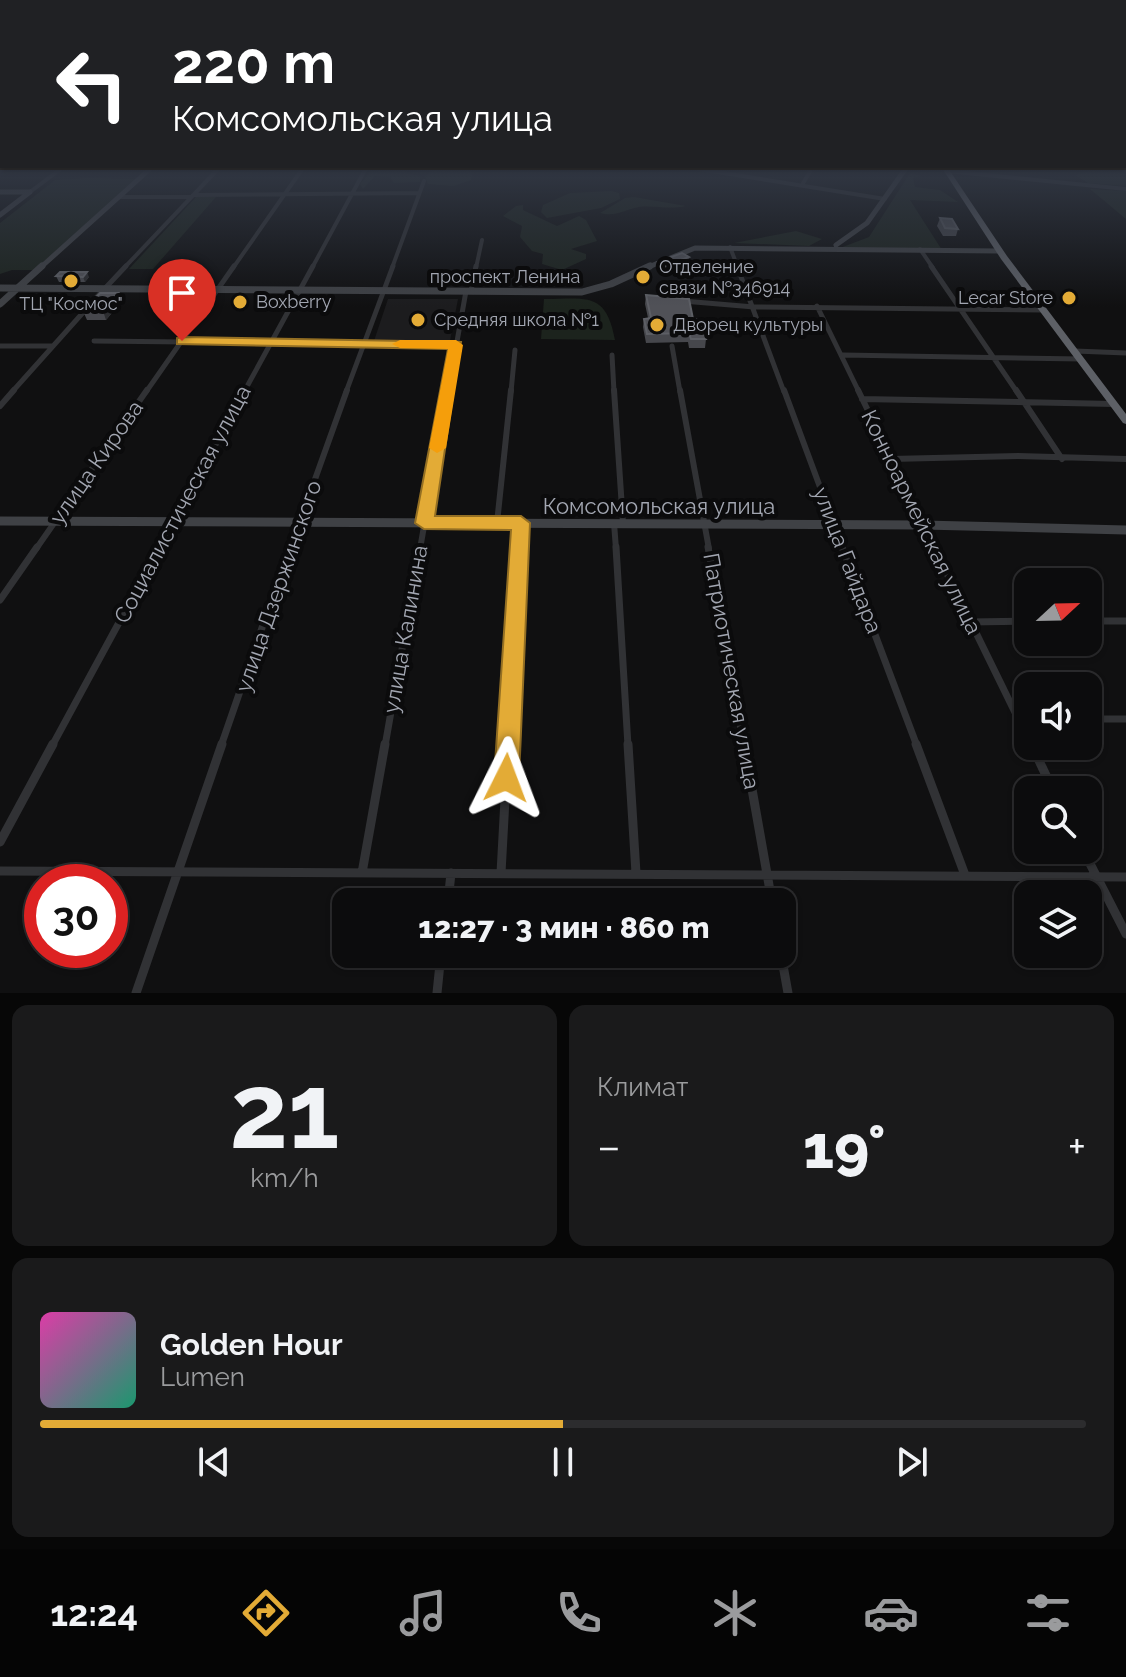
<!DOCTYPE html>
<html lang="ru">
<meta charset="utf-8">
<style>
:root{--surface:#0c0c0d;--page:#1a1a1b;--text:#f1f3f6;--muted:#9a9b9d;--line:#2c2c2e;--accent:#e3ab36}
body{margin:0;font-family:Raleway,sans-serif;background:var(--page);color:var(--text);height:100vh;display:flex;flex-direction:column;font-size:30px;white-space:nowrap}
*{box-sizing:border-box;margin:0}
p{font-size:26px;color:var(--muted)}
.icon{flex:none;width:44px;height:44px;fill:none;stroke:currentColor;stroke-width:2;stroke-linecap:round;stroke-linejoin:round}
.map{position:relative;height:993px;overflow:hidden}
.panel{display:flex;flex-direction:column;gap:12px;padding:12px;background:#070707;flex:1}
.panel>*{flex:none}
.banner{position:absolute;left:0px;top:0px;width:1126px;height:168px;box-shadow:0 2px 6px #0004,0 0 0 2px var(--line);background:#202124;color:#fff;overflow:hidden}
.needle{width:52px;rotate:68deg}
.fabs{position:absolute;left:1014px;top:568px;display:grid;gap:16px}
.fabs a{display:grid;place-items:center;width:88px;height:88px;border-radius:16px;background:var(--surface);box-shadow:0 2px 6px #0004,0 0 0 2px var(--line);font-size:40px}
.speed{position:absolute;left:24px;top:864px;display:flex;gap:16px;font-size:40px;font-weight:700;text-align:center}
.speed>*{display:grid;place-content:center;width:104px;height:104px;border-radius:50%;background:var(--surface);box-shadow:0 2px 6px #0004,0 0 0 2px var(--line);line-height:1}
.speed .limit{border:12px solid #d22;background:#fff;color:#111}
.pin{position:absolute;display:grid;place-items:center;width:68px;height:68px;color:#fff;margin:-82px -34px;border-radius:50% 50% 50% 0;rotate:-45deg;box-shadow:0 0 8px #0007}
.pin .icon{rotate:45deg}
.me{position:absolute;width:88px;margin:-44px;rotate:3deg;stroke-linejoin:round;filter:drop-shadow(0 0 6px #0008)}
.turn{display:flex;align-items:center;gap:28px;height:168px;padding:0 40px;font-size:36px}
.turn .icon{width:104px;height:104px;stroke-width:2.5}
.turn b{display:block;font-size:56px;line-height:68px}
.big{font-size:60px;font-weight:800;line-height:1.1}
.panel .widget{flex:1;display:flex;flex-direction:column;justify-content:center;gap:12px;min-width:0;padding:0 28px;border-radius:16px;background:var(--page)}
.panel .dial{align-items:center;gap:0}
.dial b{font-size:104px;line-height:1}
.song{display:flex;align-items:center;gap:24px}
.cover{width:96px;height:96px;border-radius:12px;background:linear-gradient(135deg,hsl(320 70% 55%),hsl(160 70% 35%))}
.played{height:8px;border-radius:4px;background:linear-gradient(90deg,var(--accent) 50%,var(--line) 50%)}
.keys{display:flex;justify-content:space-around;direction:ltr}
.heat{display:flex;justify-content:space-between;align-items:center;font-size:44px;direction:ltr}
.panel .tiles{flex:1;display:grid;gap:12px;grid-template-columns:1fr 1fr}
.widget:last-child{grid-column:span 2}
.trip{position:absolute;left:332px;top:888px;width:464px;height:80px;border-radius:16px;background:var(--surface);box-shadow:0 2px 6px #0004,0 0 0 2px var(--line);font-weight:800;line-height:80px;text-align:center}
.dock{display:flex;height:128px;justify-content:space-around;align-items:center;background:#050505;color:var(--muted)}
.dock .icon{width:56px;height:56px}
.dock .selected{color:var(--accent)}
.dock b{font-size:36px;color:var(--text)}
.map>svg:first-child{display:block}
</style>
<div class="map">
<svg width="1126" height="993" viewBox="0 0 1126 993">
<rect width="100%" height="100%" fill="#101011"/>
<path fill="#1c1c1e" d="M388 299H458L450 341H374Z"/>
<path fill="#1c231d" d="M374 168H409L407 173 420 176V182L394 183 390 177 375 176 363 189 360 184Z
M435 168H467L472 173 471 180 454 186 428 184 425 176Z
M1103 168H1126V186L1088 183 1075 175Z
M910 173 921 176 913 178 915 187 940 190 958 202 910 200 942 250 840 248 869 237Z
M87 178 136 179 35 270H12L0 274V223L55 180Z
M1090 189 1126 191V219Z
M611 191 619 193 620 199 601 208 547 218 541 212 543 205 570 193Z
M196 197H216L153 269H129Z
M634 197 686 206C669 210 654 205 639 207 624 210 616 217 600 213L625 198Z
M523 205V210L557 226 579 216 586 220 597 241 571 249 586 254V259L562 270 542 264 543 254 532 251 520 237 522 226 503 216 516 206Z
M796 231 822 239 809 246 734 243Z
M544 299C587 299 606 291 615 340L541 339Z"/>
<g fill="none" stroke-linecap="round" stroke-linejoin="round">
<path stroke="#313235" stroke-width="4" d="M699 169 885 199
M947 171 1126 189
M802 185 812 168
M30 192 62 168
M194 195 419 193
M119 197H191
M730 247 738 268
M920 249 933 268
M124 268 219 168
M233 268 303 168
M312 268 366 168
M392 268 424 181
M476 268 482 240"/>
<path stroke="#313235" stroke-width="5" d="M737 266 784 392
M931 266 1017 392
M471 291 476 266
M95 299 126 266
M683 301 754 307 1042 310
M817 306 859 392
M94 341 456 345
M0 346H53
M672 346 680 392
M1075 351 1126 353
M612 355 614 392
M843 355 1081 359
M12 392 88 307
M146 392 234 266
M244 392 313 266
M346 392 393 266
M448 392 466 291
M511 392 515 350"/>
<path stroke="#313235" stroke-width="6" d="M614 390 623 523
M680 390 709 549
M784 390 843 549
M858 390 935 549
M1016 390 1062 459
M862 399 1114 404
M0 406 14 390
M891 459 1018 456 1126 459
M497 523 511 390
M614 523 616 549
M36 549 147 390
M159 549 245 390
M290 549 347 390
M420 549 448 390
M520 549 521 523"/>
<path stroke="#313235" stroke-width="7" d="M616 547 628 746
M708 547 744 746
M842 547 917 746
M934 547 1028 739
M0 600 37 547
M1088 621H1126
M971 622 1028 621
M1088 719H1126
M52 746 160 547
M221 746 290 547
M385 746 420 547
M508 746 520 547"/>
<path stroke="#313235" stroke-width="9" d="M628 744 636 873
M744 744 772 902
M916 744 965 875
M1032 746 1053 790
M0 842 53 744
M1083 850 1126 934
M0 871 1126 877
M362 873 385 744
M501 873 508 744
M448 902 451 873
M781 954 788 993
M136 993 222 744
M437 993 441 954"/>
<path stroke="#3f4145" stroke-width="5" d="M0 192H30
M0 215 30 192
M836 245 867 223 906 168
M40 268 151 168
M646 268 695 248 999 251"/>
<path stroke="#3f4145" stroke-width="7" d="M0 288 582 292 611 284 650 266
M0 304 42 266"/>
<path stroke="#3f4145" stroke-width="9" d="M0 521 923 525 1126 530"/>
<path fill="#5d6066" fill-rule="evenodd" d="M942 168H948L1007 256 1126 414V424L1123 423 1001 259Z"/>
</g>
<path fill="#46474c" d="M940 218 958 229 956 236H943L937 226Z
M689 257V265L664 274 657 270 658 262Z
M56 276 89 277 85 282H59Z
M118 293 122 301 106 320H87L83 311Z
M646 295 693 319 706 339 705 348H689L688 342 646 343 643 327 644 319 648 318 645 304Z"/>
<path fill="#2c2d30" d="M689 257V265L664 274 665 266Z
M87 272 89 277 85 282 83 277Z
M118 293 122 301 106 320 103 311Z"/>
<path fill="#505157" stroke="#5d5f65" stroke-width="2" d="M940 218 952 219 958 229 945 228Z
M682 253 689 257 665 266 658 262Z
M60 272H87L83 277 56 276Z
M100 293H118L103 311H83Z
M646 295 689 299 693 319H699L706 339H691L689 333 647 334 644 319 651 318Z"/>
<linearGradient id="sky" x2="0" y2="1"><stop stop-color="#090909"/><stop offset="0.55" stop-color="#313743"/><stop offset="1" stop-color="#313743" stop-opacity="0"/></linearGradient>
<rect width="1126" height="307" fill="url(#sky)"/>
<path fill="#e3ab36" stroke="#946f23" stroke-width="2" d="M182 337 461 342 435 516H521L530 523 519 778 515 786 506 789 497 786 494 778 511 530 424 529 415 523 448 349 177 344V338Z"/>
<path fill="#f59e0b" d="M456 340 463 345 446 448 437 453 429 448 448 349 400 348 392 344 400 340Z"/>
<g fill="#e3ab36" stroke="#0b0b0c" stroke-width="3">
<circle cx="643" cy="277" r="8"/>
<circle cx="71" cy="281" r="8"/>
<circle cx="1069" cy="298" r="8"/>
<circle cx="240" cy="302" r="8"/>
<circle cx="418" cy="320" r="8"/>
<circle cx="657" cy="325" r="8"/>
</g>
<g text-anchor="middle" stroke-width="8" stroke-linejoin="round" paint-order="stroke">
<g font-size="18" fill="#a2a6b1" stroke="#0b0b0c" text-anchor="start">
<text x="659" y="273">Отделение<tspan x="659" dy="21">связи №346914</tspan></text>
<text x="1053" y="304" text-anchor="end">Lecar Store</text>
<text x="256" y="308">Boxberry</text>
<text x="71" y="310" text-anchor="middle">ТЦ "Космос"</text>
<text x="434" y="326">Средняя школа №1</text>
<text x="673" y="331">Дворец культуры</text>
</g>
<g font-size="18" fill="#a2a6b1" stroke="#0b0b0c">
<text x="505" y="283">проспект Ленина</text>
</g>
<g font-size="22" fill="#a2a6b1" stroke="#0b0b0c">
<text transform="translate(96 462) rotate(-55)" y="8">улица Кирова</text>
<text transform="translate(182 504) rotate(-62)" y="8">Социалистическая улица</text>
<text x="659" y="514">Комсомольская улица</text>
<text transform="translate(922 522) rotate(64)" y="8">Конноармейская улица</text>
<text transform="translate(848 560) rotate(69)" y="8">улица Гайдара</text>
<text transform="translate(278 586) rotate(-71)" y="8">улица Дзержинского</text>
<text transform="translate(405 629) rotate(-80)" y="8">улица Калинина</text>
<text transform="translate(732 671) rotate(80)" y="8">Патриотическая улица</text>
</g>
</g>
</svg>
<div class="fabs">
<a><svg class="needle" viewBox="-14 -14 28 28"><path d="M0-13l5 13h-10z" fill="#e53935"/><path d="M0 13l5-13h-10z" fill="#9a9b9d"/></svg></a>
<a><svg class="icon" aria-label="sound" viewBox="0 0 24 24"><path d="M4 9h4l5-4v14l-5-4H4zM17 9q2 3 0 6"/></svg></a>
<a><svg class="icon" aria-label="search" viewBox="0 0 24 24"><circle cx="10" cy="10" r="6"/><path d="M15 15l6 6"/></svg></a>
<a><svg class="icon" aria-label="layers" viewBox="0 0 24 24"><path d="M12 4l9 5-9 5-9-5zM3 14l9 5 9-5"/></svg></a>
</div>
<div class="speed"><div class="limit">30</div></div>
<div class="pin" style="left:182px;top:341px;background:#d93025"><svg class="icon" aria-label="arrive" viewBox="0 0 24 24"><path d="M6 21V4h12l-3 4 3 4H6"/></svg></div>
<svg class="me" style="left:506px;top:778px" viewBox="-20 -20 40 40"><path d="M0-17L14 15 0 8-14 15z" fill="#e3ab36" stroke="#fff" stroke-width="4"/></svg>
<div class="trip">12:27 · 3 мин · 860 m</div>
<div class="banner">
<div class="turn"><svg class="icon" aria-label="left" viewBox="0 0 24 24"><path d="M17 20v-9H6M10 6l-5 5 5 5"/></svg><div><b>220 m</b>Комсомольская улица</div></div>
</div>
</div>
<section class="panel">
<div class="tiles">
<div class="widget dial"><b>21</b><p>km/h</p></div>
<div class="widget"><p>Климат</p>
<div class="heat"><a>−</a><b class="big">19°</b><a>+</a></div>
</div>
<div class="widget">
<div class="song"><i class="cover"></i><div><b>Golden Hour</b><p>Lumen</p></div></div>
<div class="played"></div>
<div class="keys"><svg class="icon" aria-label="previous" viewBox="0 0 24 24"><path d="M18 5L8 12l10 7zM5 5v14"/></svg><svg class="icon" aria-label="pause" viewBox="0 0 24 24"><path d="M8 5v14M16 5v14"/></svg><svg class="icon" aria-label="next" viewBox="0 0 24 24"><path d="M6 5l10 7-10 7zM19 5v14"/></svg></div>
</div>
</div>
</section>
<nav class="dock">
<b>12:24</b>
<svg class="icon selected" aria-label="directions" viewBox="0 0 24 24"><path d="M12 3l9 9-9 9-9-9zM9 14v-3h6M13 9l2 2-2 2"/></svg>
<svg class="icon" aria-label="music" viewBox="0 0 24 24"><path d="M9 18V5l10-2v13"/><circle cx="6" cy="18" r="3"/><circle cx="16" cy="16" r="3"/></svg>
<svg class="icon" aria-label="phone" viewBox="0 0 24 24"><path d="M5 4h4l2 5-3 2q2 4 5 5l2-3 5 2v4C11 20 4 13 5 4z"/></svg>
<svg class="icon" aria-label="climate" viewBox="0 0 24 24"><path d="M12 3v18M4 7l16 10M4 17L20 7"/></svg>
<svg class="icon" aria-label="car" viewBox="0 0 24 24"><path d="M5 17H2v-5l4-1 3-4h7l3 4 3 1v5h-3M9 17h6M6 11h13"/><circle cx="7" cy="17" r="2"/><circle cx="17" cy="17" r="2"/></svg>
<svg class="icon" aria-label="filters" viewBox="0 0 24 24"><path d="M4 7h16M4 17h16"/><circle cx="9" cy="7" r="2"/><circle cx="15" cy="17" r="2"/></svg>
</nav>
